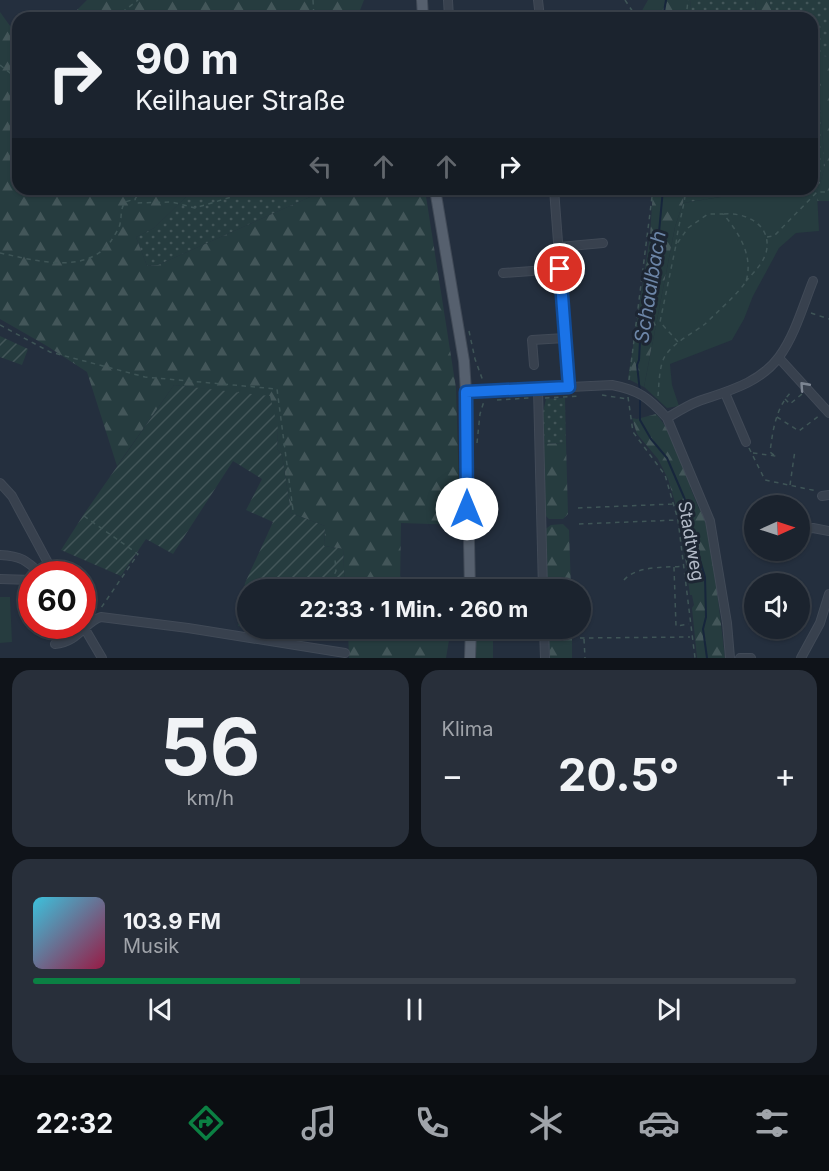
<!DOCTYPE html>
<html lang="de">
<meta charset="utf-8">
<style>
:root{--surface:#1b232e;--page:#282f3a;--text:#f1f3f6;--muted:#a0a4aa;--line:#39404a;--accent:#0b8043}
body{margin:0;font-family:Inter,sans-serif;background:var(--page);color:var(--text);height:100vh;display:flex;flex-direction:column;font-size:22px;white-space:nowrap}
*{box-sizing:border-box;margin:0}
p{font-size:20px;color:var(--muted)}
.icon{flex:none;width:33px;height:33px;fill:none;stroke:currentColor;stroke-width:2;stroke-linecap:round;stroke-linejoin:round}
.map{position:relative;height:658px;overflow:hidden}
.details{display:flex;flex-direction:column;gap:12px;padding:12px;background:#0f1319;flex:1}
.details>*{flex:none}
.top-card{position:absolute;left:12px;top:12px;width:806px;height:183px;border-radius:18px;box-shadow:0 2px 4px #0004,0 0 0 2px var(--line);background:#1b232e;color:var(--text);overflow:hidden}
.needle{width:39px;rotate:87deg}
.controls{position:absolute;left:744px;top:495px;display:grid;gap:12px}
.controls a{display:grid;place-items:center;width:66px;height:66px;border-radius:50%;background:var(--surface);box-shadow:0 2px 4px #0004,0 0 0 2px var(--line);font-size:30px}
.speed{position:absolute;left:18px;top:561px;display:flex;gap:12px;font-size:30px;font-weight:700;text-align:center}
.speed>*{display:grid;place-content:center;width:78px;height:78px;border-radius:50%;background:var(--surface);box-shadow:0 2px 4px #0004,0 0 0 2px var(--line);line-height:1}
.speed .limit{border:9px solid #d22;background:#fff;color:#111}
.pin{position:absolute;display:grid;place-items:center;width:51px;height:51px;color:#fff;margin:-26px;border:3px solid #fff;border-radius:50%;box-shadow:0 2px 6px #0007}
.me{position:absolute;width:66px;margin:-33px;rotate:0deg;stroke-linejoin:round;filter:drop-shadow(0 0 4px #0008)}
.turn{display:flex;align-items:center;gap:21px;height:126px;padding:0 24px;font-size:27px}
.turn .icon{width:78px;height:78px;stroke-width:2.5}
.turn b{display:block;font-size:42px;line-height:51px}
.lanes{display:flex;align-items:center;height:57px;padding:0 24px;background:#0003;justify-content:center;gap:30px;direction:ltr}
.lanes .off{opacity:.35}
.big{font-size:45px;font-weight:700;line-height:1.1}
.details .card{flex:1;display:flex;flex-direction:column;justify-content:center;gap:9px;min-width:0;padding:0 21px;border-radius:18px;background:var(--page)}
.details .dial{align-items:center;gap:0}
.dial b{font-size:78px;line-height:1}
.song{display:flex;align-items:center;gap:18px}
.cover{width:72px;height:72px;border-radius:9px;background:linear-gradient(135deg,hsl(190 70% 55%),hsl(340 70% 35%))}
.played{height:6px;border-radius:3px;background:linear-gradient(90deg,var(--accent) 35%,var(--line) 35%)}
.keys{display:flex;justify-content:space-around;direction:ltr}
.heat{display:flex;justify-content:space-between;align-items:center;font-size:33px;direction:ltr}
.details .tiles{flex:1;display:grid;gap:12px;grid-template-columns:1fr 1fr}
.card:last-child{grid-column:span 2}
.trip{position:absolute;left:237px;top:579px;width:354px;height:60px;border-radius:30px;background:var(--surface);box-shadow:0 2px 4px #0004,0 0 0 2px var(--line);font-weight:700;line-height:60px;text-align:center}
.dock{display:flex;height:96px;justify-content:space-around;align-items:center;background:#0b0e12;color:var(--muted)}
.dock .icon{width:42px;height:42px}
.dock .on{color:var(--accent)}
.dock b{font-size:27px;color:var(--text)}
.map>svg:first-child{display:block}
</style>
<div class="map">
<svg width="829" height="658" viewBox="0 0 829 658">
<defs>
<pattern id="grass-dots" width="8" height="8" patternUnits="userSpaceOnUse" patternTransform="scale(1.5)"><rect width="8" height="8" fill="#263c3f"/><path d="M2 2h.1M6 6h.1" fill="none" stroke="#435659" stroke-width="1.8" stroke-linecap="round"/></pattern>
<pattern id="forest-firs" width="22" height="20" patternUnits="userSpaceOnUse" patternTransform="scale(1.5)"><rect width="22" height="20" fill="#263c3f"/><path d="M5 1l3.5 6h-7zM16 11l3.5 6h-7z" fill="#435659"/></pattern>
<pattern id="garden-furrows" width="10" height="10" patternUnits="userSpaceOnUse" patternTransform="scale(1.5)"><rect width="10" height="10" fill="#263c3f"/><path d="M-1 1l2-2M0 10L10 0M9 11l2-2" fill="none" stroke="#435659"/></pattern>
</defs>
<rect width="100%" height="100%" fill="#242f3e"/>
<path fill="url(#grass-dots)" d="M691 0H755L758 18H689Z
M769 0H829V57L812 55V18H773Z
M812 77H818L825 167 817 192 796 189H812Z
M204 189H328L158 265 147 266 136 237 154 228 186 197Z
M684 189H770L683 203Z
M565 398 566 443 542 444 543 412 546 399Z"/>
<path fill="url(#forest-firs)" d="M87 0H364L357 18H69Z
M648 0H691L689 18H640L639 16Z
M755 0H769L773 18H758Z
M0 12 18 37V189H204L186 197 154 228 136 237 147 266 158 265 328 189 425 190 456 388 460 525 401 523 400 589H345L343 549 324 546 325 526 291 513 282 455 277 449 278 429 205 389 174 385 117 466 87 372 47 346 0 319Z
M812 55 829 57V201H817V192L825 167 818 78 812 77Z
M653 189H684L683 203 675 227 644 387 628 379 650 236Z
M656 414C674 434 682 462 692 486L690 487 699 509H702L712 549 725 658H697L692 608 694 605 692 595H690L680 519 668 479 658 459 637 434 632 418 637 419Z
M566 443 568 514 563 519H549L544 514 542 444Z
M563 524 569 530 571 589H546L544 530 551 525Z
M348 629H414L449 640 446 658H349Z
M548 629H572V658H550Z"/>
<path fill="#263c3f" d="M770 189H796L817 192 819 231 796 233 779 248 753 296 744 319 732 340 670 364 672 385 679 406 667 408 644 387 675 227 683 203Z
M0 597H10L12 642 0 643Z
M475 630H493V658H474Z"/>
<path fill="url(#garden-furrows)" d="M0 336 28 349 22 365 0 357Z
M174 385 270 396 278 429 277 449 282 455 291 513 325 526 324 546 343 549 345 589 248 590 247 628 238 626 245 583 273 522 246 510 262 479 233 461 173 554 146 539 121 576 61 550 84 514Z"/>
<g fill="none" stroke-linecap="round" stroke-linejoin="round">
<path stroke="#17263c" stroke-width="2" d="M663 18 666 0
M640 392 637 365 639 360 641 322 648 297 649 278 657 254 663 189
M640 397V420L651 439 667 458 686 502 694 540 705 577 706 617 703 629 707 658"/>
<defs>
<path id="minor" d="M448 0 449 18
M538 0 540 18
M554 189 569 387
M559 247 603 243
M503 273 560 269
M779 358 829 413
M534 365 532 340 565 338
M538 389 543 590
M466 392 612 385C639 390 649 398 667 418L710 521 727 623 730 658
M725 393 746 442
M667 418C677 412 688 405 699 401 728 391 760 383 779 357 795 335 803 306 813 281
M0 483 12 496 54 574
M822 496 829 495
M800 530 813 528 829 531
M0 555C21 556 26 560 41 574
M0 579 32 580
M82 624 102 658
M544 628 545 658
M55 644C79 642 84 622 101 617L188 628 345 653
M740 658H751
M801 658 820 623 829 594"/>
<path id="major" d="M422 0 423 18
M435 189 464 361 466 392 470 590
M470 658 471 628"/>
</defs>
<use href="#minor" stroke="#414a57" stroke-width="10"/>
<use href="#major" stroke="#414a57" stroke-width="12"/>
<path stroke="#3f5557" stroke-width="1.5" stroke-dasharray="4.5 4.5" stroke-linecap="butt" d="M313 0 314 18
M625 0 637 18
M115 18 138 0
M686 18 688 0
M0 65 14 76 18 77
M142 189 135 199 136 203 172 202 195 208 258 189
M724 214C747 212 773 226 766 253 762 265 754 272 746 281
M767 237 774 236 817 192H829
M676 244C678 225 684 208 686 189
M0 253C34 260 86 276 111 241 114 236 119 229 120 224 122 215 120 210 125 202L135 199
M811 313 829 319
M0 325 50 352 145 377 277 389 293 510
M469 331 475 359 483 381
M629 380 653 189
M602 395 627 399
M658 396C659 385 659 366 665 356 674 342 692 334 705 324 713 316 742 290 746 281 754 256 738 231 723 214H708L688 228 676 245 660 322 679 343
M628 397 633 432 665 475 678 520 695 658
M545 398 579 396
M785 399 790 404 802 394
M497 400 529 398
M777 417 799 431 820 415
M477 443 480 414 484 401
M749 448 765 480 817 491
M753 453 776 456
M774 455 770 452C773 429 776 407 792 391
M790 485 795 450
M578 508 673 504
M84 516 138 554 101 608
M579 524 677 520
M674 567 676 626 689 624
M624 580C637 565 666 568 684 566
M327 590 336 571 335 559
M277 634 285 628
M580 638 690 637
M584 639 585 658"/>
<use href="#minor" stroke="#38414e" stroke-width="8"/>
<use href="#major" stroke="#56606e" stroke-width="10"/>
</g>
<defs><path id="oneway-chevron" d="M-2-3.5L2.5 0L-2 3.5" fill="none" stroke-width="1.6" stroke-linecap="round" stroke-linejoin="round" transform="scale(1.5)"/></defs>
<use stroke="#7c8592" href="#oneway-chevron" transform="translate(804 386) rotate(-132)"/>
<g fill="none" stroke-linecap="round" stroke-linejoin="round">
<defs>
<path id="route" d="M467 509 466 392 569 387 560 269"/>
</defs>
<use href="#route" stroke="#114b97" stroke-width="15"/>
<use href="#route" stroke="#1a73e8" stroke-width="10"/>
</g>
<g text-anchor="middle" stroke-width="6" stroke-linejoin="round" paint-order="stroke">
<g font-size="18" fill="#b4bcc9" stroke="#1d2633">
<text transform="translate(691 541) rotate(80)" y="6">Stadtweg</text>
</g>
<g font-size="20" font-style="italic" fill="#6d86a8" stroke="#1d2633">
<text transform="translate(650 287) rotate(-81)" y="7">Schaalbach</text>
</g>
</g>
</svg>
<div class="controls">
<a><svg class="needle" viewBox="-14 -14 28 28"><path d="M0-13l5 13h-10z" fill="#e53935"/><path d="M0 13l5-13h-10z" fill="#a0a4aa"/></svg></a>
<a><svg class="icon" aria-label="sound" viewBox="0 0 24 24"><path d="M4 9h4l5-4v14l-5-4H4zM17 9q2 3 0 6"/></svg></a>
</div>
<div class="speed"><div class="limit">60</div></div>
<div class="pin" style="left:560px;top:269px;background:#d93025"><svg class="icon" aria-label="arrive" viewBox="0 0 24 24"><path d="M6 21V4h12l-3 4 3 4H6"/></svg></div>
<svg class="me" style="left:467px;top:509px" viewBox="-20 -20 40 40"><circle r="19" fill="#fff"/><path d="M0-13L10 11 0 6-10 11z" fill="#1a73e8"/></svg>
<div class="trip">22:33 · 1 Min. · 260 m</div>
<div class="top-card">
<div class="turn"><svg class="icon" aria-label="right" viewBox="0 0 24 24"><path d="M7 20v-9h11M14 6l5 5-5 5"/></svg><div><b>90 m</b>Keilhauer Straße</div></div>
<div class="lanes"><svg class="icon off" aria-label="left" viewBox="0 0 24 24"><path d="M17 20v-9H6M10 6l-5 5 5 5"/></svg><svg class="icon off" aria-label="ahead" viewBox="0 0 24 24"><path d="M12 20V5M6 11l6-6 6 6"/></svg><svg class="icon off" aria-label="ahead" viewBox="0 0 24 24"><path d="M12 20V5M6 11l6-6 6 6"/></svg><svg class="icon" aria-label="right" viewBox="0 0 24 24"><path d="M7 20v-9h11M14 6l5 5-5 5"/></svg></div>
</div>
</div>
<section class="details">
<div class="tiles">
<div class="card dial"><b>56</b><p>km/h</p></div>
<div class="card"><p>Klima</p>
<div class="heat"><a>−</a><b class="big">20.5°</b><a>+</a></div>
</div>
<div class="card">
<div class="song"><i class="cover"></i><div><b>103.9 FM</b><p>Musik</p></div></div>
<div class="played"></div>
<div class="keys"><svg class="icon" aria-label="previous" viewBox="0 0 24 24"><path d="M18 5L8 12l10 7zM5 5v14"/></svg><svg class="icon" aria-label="pause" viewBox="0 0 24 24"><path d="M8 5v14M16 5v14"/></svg><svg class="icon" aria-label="next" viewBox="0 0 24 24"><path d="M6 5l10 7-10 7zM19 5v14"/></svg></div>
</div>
</div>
</section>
<nav class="dock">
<b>22:32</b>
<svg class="icon on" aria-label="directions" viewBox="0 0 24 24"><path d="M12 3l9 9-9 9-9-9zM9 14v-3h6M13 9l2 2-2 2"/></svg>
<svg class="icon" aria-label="music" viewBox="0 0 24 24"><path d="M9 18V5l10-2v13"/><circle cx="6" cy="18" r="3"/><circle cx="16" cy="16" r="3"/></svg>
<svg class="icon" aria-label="phone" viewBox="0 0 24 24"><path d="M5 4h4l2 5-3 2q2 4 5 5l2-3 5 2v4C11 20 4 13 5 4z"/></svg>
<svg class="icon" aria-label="climate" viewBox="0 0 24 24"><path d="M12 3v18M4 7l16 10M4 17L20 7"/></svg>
<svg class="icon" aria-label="car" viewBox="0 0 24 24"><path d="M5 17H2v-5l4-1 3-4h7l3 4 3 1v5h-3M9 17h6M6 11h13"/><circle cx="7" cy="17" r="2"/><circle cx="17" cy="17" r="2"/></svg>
<svg class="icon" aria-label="filters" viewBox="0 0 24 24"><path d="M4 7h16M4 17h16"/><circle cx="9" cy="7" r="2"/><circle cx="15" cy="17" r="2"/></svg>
</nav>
